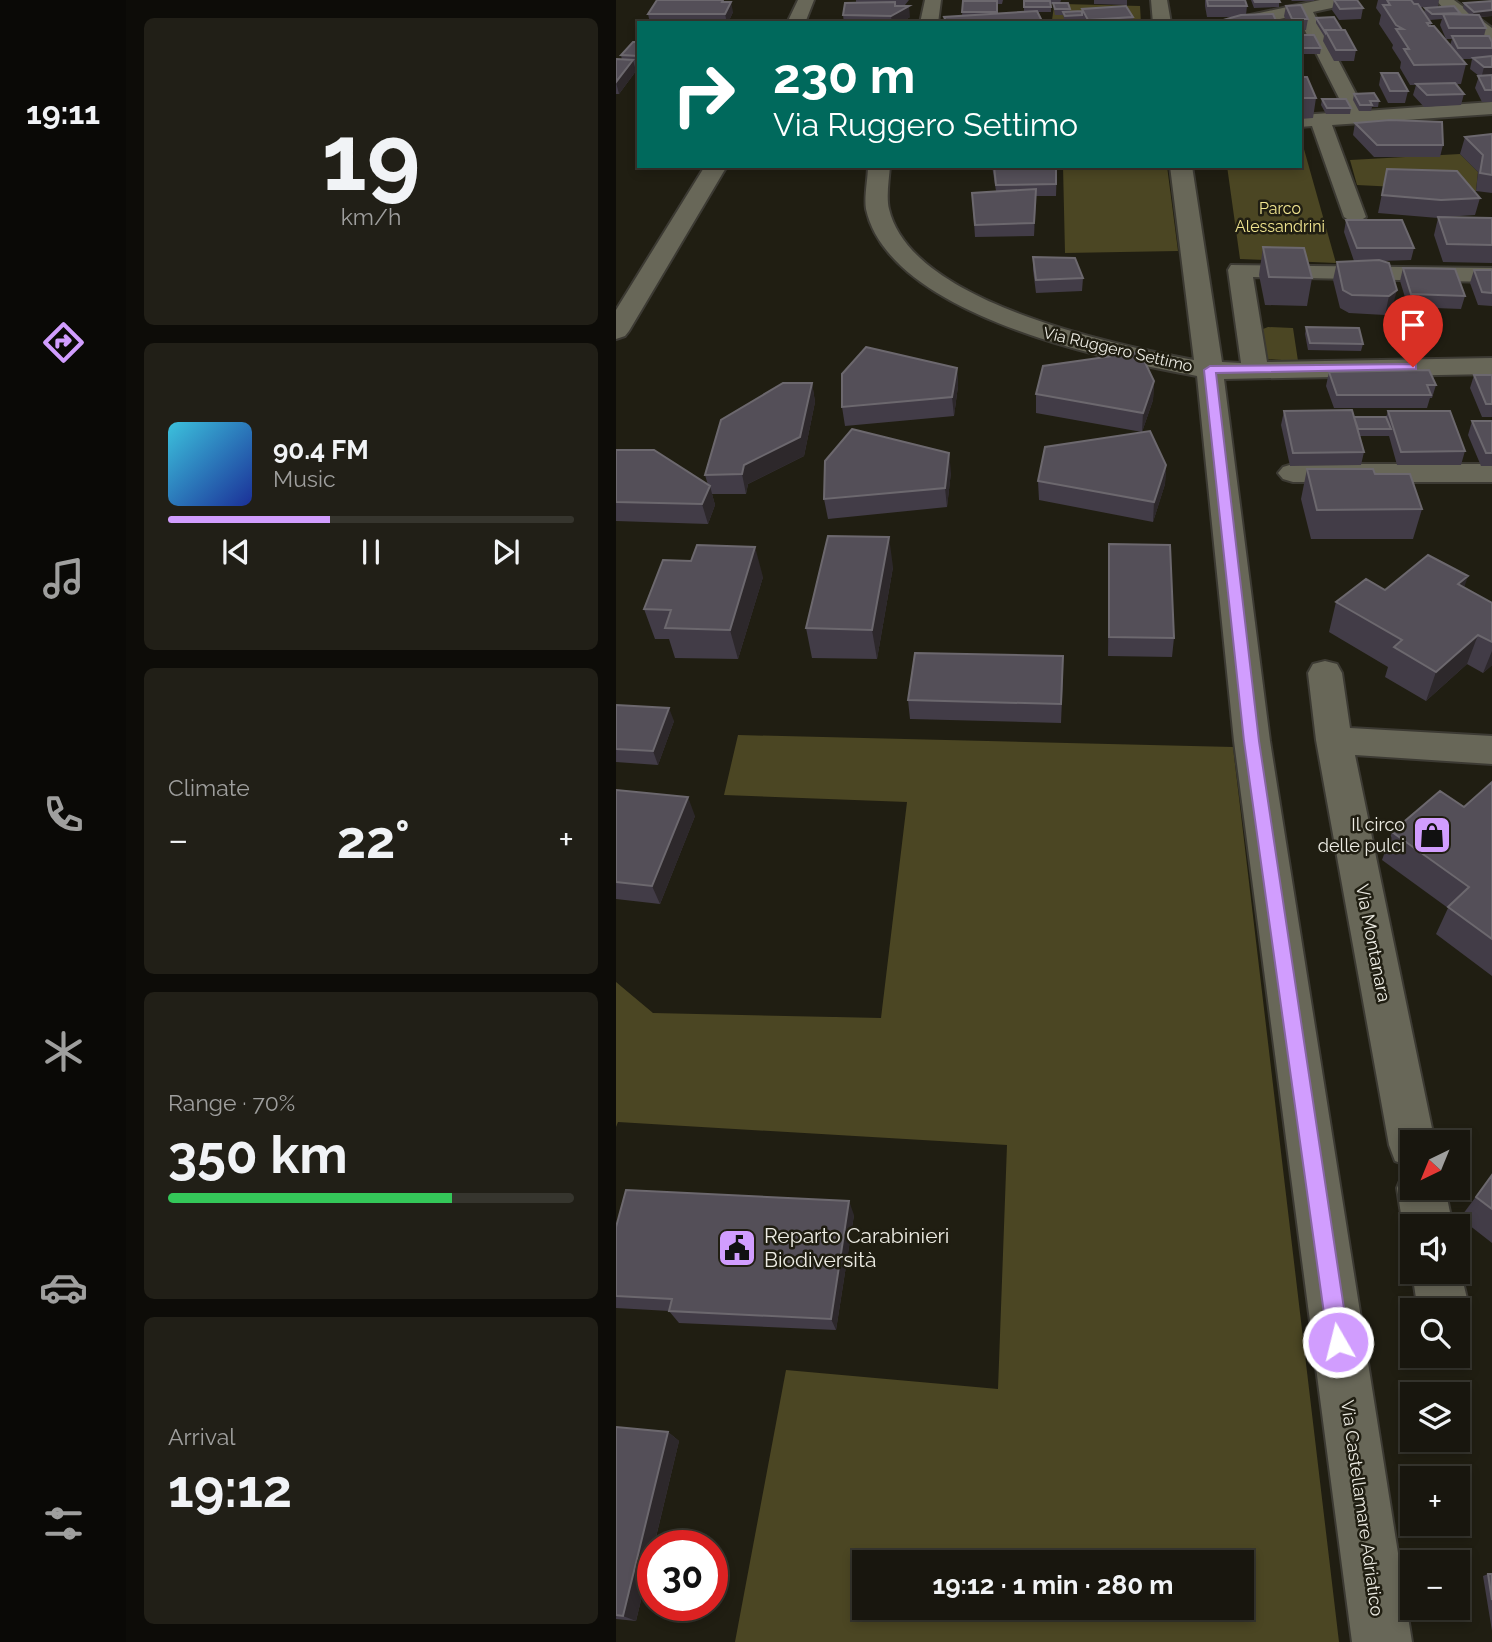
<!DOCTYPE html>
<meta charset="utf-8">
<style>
:root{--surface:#18160e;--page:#211f17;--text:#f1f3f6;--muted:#9f9f9e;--line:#36352e;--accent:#d19dfe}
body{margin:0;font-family:Raleway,sans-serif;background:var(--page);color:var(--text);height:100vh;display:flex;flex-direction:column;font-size:26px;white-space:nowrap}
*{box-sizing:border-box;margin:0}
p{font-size:23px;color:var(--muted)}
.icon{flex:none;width:38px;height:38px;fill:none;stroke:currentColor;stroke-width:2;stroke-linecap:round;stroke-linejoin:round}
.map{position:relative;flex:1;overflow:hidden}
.side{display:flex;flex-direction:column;gap:18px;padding:18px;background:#0d0c08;width:490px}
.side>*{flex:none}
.hud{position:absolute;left:21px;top:21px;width:665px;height:147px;border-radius:0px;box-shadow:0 4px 10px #0003,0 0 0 2px var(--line);background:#00695c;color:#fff;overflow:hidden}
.needle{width:46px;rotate:223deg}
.fabs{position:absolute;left:784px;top:1130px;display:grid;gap:14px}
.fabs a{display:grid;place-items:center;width:70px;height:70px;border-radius:0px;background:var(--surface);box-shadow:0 4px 10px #0003,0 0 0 2px var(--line);font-size:35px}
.speed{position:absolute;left:21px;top:1530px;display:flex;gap:14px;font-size:35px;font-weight:700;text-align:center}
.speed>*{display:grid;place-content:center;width:91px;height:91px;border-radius:50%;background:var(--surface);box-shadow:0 4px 10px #0003,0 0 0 2px var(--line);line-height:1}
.speed .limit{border:10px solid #d22;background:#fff;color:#111}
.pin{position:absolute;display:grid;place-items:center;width:60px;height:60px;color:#fff;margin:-72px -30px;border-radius:50% 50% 50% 0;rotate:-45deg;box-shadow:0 0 7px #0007}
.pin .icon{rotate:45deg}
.me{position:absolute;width:77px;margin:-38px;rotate:352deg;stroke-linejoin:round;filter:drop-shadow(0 0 5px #0008)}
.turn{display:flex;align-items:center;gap:24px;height:147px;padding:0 21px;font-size:32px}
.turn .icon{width:91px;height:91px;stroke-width:2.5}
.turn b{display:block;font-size:49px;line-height:60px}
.big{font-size:52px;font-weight:700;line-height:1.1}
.side .card{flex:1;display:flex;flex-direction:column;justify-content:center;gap:10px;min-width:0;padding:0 24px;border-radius:10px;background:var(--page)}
.side .dial{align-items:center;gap:0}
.dial b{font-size:91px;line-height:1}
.song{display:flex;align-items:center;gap:21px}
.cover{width:84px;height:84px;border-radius:10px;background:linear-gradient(135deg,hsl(190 70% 55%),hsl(230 70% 35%))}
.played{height:7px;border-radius:4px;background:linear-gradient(90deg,var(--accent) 40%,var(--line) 40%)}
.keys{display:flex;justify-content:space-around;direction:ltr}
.heat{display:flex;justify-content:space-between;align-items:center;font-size:38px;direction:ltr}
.charge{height:10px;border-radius:5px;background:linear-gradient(90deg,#34c759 70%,var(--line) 0)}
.trip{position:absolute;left:236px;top:1550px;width:402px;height:70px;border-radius:0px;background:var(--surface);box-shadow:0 4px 10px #0003,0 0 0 2px var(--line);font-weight:700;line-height:70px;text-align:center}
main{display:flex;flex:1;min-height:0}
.tab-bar{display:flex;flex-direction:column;width:126px;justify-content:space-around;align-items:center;background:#0a0906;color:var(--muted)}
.tab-bar .icon{width:49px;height:49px}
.tab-bar .on{color:var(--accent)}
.tab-bar b{font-size:32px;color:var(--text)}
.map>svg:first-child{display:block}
</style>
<main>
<nav class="tab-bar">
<b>19:11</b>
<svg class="icon on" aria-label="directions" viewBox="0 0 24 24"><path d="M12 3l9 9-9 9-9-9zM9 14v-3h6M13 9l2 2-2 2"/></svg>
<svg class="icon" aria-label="music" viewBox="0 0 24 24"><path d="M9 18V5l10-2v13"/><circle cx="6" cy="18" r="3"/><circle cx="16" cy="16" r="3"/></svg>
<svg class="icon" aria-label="phone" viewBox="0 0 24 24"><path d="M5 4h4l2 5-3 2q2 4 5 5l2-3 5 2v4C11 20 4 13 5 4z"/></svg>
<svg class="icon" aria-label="climate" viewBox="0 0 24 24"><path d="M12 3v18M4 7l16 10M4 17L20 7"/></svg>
<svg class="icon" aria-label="car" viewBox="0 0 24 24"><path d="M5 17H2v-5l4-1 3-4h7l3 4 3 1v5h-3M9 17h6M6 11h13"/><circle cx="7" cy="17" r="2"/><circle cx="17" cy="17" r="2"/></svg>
<svg class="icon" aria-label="filters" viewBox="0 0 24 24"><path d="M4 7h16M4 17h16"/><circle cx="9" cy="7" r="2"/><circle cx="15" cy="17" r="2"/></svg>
</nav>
<section class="side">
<div class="card dial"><b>19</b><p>km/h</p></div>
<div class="card">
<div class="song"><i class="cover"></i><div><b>90.4 FM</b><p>Music</p></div></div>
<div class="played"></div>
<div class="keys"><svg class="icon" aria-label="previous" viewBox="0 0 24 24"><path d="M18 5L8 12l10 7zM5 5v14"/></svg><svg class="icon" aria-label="pause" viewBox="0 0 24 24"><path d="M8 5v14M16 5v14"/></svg><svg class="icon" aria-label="next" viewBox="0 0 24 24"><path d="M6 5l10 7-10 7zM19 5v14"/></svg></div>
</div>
<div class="card"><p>Climate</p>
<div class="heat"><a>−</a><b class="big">22°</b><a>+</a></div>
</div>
<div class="card"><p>Range · 70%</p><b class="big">350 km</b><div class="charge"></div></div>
<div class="card"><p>Arrival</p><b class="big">19:12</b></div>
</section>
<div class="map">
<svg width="876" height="1642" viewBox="0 0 876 1642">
<rect width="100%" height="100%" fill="#201e12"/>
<path fill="#4b4623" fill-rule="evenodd" d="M447 4 524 6 525 23H430L436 20 438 6Z
M684 135 720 263 624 259 611 166H684Z
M844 154 862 172 860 191 741 185 734 160Z
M447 166H551L562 251 449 253Z
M652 327 677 328 682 361 648 359 642 331Z
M122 735 617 747 723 1642H119L170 1370 382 1389 391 1145 2 1122 0 1127V982L37 1013 265 1018 291 802 108 795ZM248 1563H626V1608H248Z"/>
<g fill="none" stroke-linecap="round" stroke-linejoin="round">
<defs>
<path id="minor" d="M182 0H198L189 23H171Z
M309 0H325L322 23H304Z
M535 0H551L555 23H537Z
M704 0H736L734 4 697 12 749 111 876 102V114L716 125 750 217 739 224 728 217 696 126 684 127V115L730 112 681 15 646 23H611L620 18Z
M820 0H838L876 28V41L835 17Z
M89 166H111L13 331 9 336 0 339V310Z
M252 166H274C273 179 270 197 273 209 295 303 497 344 578 360L554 166H576L606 362 625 363 612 270 615 265 876 268V282L637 277 651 362 876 358V374L608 379 654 741 796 1642H736L618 741 581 376C491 360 273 315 250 209 248 197 252 179 252 166Z
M677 464H876V482H677L667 479 662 473 667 467Z
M709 661 721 664 726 673 734 728 876 736V764L739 755 819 1143H796V1167L779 1161 773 1145 700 740 692 673 697 664Z
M796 1168V1188H829L837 1227H796V1245L787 1227 781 1188 788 1171Z
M842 1261 854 1311 846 1329 842 1331V1311H802L796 1272H842Z"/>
</defs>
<use href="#minor" stroke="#3c3a33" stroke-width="4"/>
<use href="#minor" fill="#686758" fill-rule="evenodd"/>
</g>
<path fill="#423c47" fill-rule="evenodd" d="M240 0H293L289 5 280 6 294 17 284 23H228L227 15 240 3Z
M350 0H387L386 4H381V14L408 12V1H411V0H445L444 3 454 9V12L466 11V9L517 17V23H466V21L449 22 447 15H439L437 4H435V12H422L427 23H329L328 17 346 16 347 1H350Z
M478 0H511V5L478 4Z
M589 0H629L631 6 630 15 618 17H591L589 6Z
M635 0H663V7L638 8Z
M675 0H698V1H676Z
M718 0H741L747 8 745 19 723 20 716 10Z
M762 0H823L822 7H804L808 13 809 8 844 13V14L854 15 847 8 848 3 876 1V16L864 17 870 28 868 36 876 42V102H866L859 88 863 76 854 69 856 59H846L850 64 845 84H841L848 94 845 105 808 107 797 95 800 85H794L784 68 785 62 776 48 777 45 763 24 765 15 760 8ZM810 15 814 20 826 19 824 25 830 39H836L834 45 815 26V23Z
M670 6 692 19 690 30H684V23H671L668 16Z
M117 12 112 23H34L32 14Z
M700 18 740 50 738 61H718L707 41 708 36 700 23Z
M684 35 705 48 704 54H684Z
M23 42V67H19L20 71 3 94H0V59L6 60 5 55Z
M684 58 687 64 685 77 700 98 697 118 684 119Z
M765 73 792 91 789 103H772L763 85Z
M738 94 763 101 762 107H756L755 111H743L737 100Z
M706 99 735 108 734 114H710L705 105Z
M739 123 827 145 824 157H758L737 135Z
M876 134V193L860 191 862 172 844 154 849 137Z
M376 166H441L440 196H420L418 236 359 237 356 193 380 191Z
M771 169 864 198 859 215 829 217 876 218V263L827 262 818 235 822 218 762 213Z
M730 220 798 248 795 260 766 261 776 309 769 315 733 313 724 308 717 280 721 262 738 261 728 232Z
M647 247 696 278 691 306 649 305 643 275Z
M417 257 467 278 466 291 420 293 417 270Z
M787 268 849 296 845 309 792 307 784 281Z
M858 270H876V306L862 305 854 283Z
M690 327 747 344 745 351 692 350 689 334Z
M341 368 342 386 338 416 229 426 226 407Z
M713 372 820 385 816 398H814L811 408H718L710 386Z
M858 375H876V417H866L854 388Z
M538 381 537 400 526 432 420 413V394Z
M196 383 199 402 188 456 132 484 130 494H96L99 505 92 524 0 521V450L92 485 89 475Z
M668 411 738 417H770L772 411 849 451 845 465H781L773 436H744L748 452 745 465 674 466 665 425Z
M856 421H876V466H865L852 435Z
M550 465 549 484 537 522 423 500 422 481Z
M691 469 759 474 806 509 797 539H695L685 499Z
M335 472 331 507 212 519 208 499Z
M493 544 558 638 556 657 492 656Z
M277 567 261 659 196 658 190 628Z
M147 577 122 659 59 658 53 639H39L28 609Z
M848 588 876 603V665L867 673 851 664 810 701 769 677 772 667 713 632 720 602 769 590Z
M447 676 445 723 294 719 292 700Z
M0 705 58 721 42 765 0 762Z
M876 782V976L820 934 832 908 766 860 776 832 848 807Z
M0 790 79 816 44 904 0 899Z
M876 1175V1243L844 1218Z
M238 1215 220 1330 63 1323 53 1311 0 1308V1227Z
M0 1427 52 1432 63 1441 20 1621 0 1619Z
M872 1574H876V1631L867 1576Z"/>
<path fill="#2d282b" d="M115 2 117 12 112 23H111L109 14Z
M279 2 280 14 293 6 294 17 284 23H276L275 16Z
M876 10V16L856 17 858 12Z
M17 60 20 71 3 94 0 82Z
M868 67H876V78L865 79Z
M420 189V202L418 236V223Z
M781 290 776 309 769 315 773 296Z
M341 368 342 386 338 416 336 397Z
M538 381 537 400 526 432 527 413Z
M196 383 199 402 188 456 132 484 130 494 126 474 128 465Z
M333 453 335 472 331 507 329 488Z
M550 465 549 484 537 522 538 502Z
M94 486 99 505 92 524 86 504Z
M273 537 277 567 261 659 256 630Z
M139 547 147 577 122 659 114 630Z
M852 576 842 606V584Z
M862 635 851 664 810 701 820 672Z
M876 651V665L867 673Z
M53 708 58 721 42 765 37 751Z
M72 797 79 816 44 904 36 886Z
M233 1201 238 1215 220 1330 215 1319Z
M52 1432 63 1441 38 1545H37V1549L20 1621 7 1616Z"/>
<path fill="#544f58" stroke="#6c686e" stroke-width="2" d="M41 0H107L106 2H115L109 14H32Z
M591 0H629L631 6H592Z
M638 0H663L664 2H639Z
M718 0H741L747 8 724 9Z
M771 0H795L798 4H802L815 23H811L813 26H818L850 64 798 65 788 49H793L780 29H787L780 25 767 5H774Z
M347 1H381V12H346Z
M408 1H434L435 7H408Z
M876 1V10L858 12 848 3Z
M279 2V6H293L275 16 227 15 229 3Z
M437 3H452L454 9H439Z
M685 5 692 19H676L670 6Z
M510 6 517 17 472 20 466 9Z
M838 6 844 13 816 14 809 8Z
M421 11 427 23H331L328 17Z
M466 11V15L449 16 447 12Z
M657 14 661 23H601L600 22 625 15Z
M827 14 863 15 870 28H833Z
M718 17 726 30H709V32L700 18Z
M709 30H729L740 50H720Z
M684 35H698L705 48H684Z
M836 36H873L876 42V48H842Z
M17 42H23V56L5 55Z
M876 56V67H868L857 58Z
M0 59 17 60 0 82Z
M765 73H782L792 91H774Z
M876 75V90H869L862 76Z
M684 77H691L700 98H684Z
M839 83 848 94 811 95 800 84Z
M758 93 763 101H754L756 105H744L738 94Z
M706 99H730L735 108H711Z
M774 120 826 122 827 145H761L739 123Z
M876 134V175L864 173 867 155 849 137Z
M378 166H440V184L380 185Z
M771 169 841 171 864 198 825 200 766 195Z
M420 189 418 223 359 225 356 193Z
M822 217 876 218V245L831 244Z
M730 220H786L798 248H741Z
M647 247 688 248 696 278 653 277Z
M417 257 459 258 467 278 420 280Z
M763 260 773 263 781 290 773 296 736 295 727 290 721 262Z
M787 268 839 269 849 296 795 294Z
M858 270H876V293L866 292Z
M690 327 743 328 747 344 694 343Z
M250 347 341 368 336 397 226 407V374Z
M524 352 538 381 527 413 420 394 427 366Z
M813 370 820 385H811L815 395H721L713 372Z
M858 375H876V404H870Z
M167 383H196L184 437 128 465 126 474 89 475 105 420Z
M736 410 748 452 677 453 668 411Z
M772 411H834L849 451 785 452Z
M738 417H770L775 429H742Z
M856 421H876V453H870Z
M236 429 333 453 329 488 208 499 209 461Z
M534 431 550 465 538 502 422 481 429 447Z
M0 450H38L94 486 86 504 0 502Z
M691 469H757L759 474H794L806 509 701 510Z
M212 536 273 537 256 630 190 628Z
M493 544 554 545 558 638 493 637Z
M81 545 139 547 114 630 49 628 55 610 28 609 47 560 75 561Z
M812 555 852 576 842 584 876 603V642L862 635 820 672 778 647 786 640 720 602 750 579 769 590Z
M299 653 447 656 445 704 292 700Z
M0 705 53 708 37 751 0 749Z
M876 782V939L832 907 853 887 776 832 824 791 848 807Z
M0 790 72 797 36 886 0 882Z
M876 1175V1209L860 1197Z
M10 1190 233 1201 215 1319 53 1311 56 1299 0 1296V1227Z
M0 1427 52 1432 7 1616 0 1615Z
M872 1574H876V1600Z"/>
<path fill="#d19dfe" stroke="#8866a5" stroke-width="2" d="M797 364 800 365V369L600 373 643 741 733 1342 730 1349 722 1353 715 1349 712 1342 628 741 588 370 594 366Z"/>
<defs>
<symbol id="shop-square" viewBox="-11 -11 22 22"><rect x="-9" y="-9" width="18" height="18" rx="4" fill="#d19dfe" stroke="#201e12"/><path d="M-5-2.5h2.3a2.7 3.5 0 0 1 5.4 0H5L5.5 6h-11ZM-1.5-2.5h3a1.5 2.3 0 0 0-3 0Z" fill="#111"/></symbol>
<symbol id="civic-square" viewBox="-11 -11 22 22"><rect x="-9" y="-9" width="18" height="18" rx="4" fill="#d19dfe" stroke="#201e12"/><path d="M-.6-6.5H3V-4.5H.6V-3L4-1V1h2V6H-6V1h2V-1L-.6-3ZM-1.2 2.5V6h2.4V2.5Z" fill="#111"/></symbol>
</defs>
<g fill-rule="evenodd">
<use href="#shop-square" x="794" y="813" width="44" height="44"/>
<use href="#civic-square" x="99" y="1226" width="44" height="44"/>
</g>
<g text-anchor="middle" stroke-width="5" stroke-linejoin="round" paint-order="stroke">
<g font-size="16" fill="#f1e590" stroke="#201e12">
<text x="664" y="214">Parco<tspan x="664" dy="18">Alessandrini</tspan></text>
</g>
<g font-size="16" fill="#edece4" stroke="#201e12">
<text transform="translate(502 349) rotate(13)" y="6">Via Ruggero Settimo</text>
</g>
<g font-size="18" fill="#edece4" stroke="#201e12" text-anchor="end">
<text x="789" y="831">Il circo<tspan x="789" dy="21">delle pulci</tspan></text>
</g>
<g font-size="18" fill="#edece4" stroke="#201e12">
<text transform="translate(757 943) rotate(79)" y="6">Via Montanara</text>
<text transform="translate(746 1508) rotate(82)" y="6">Via Castellamare Adriatico</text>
</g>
<g font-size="21" fill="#edece4" stroke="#201e12" text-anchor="start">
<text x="148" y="1243">Reparto Carabinieri<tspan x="148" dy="24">Biodiversità</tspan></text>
</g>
</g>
</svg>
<div class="fabs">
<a><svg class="needle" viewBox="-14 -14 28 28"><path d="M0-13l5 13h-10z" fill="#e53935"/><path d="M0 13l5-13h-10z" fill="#9f9f9e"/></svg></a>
<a><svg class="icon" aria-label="sound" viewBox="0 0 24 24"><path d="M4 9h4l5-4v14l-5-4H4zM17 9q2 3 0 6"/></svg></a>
<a><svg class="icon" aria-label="search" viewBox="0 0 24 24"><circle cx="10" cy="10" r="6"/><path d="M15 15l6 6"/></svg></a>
<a><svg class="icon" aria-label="layers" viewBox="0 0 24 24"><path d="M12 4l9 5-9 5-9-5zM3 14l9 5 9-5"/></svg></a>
<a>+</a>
<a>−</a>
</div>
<div class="speed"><div class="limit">30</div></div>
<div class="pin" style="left:797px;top:367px;background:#d93025"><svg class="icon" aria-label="arrive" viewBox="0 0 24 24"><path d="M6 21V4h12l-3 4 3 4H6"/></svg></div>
<svg class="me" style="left:722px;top:1342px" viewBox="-20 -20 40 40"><circle r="17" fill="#d19dfe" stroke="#fff" stroke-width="3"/><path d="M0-11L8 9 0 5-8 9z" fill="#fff"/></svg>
<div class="trip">19:12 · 1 min · 280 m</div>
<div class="hud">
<div class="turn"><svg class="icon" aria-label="right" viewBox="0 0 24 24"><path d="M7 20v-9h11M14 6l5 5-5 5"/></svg><div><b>230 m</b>Via Ruggero Settimo</div></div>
</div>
</div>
</main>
